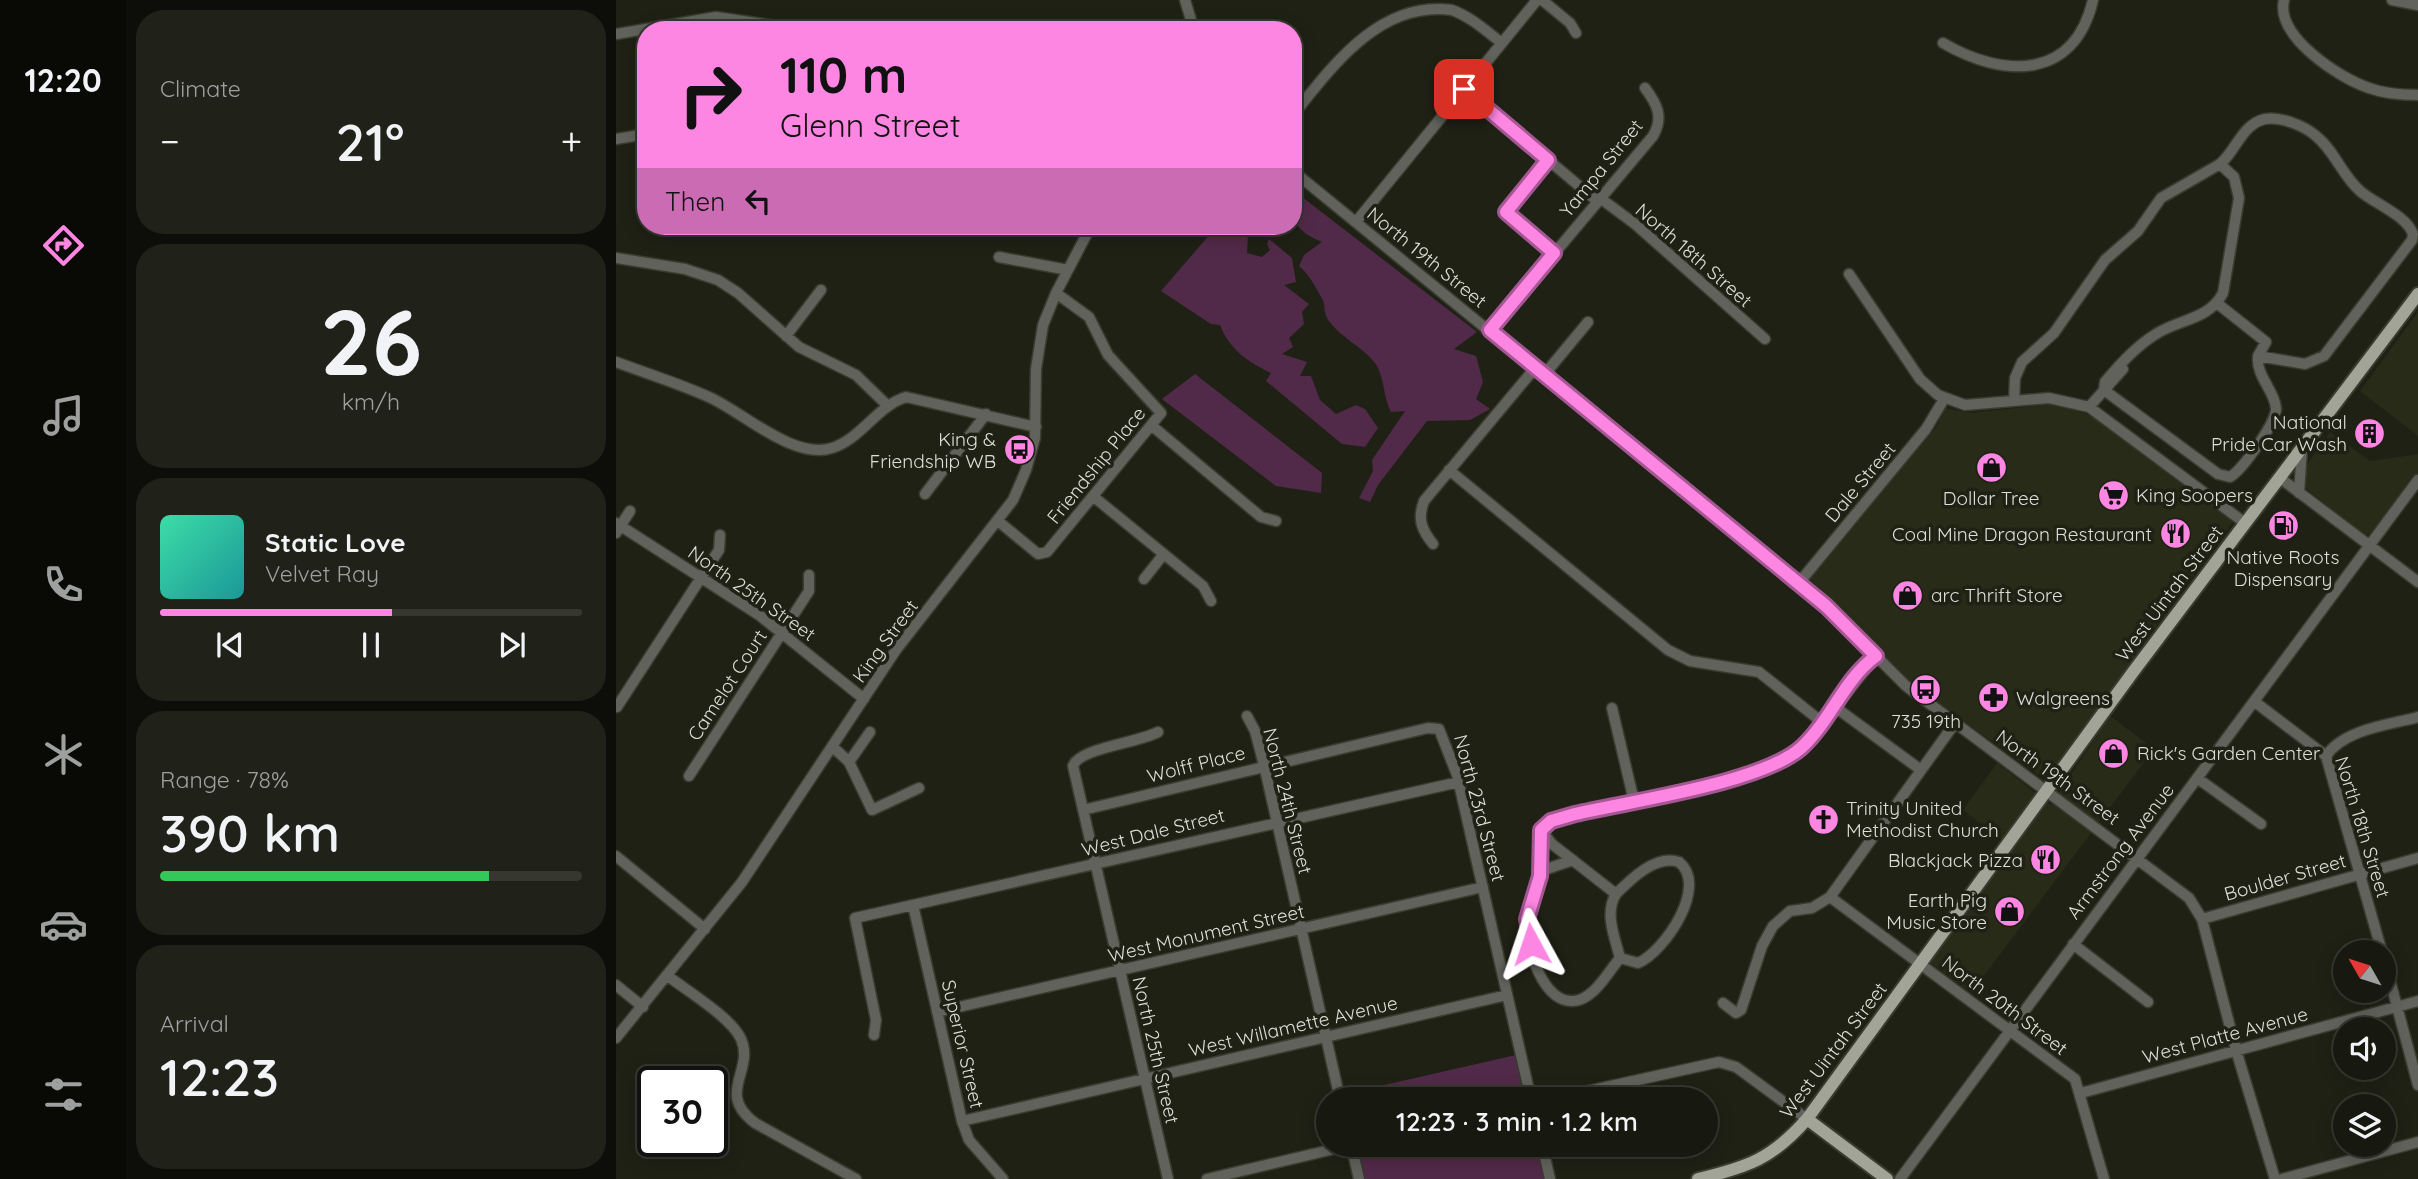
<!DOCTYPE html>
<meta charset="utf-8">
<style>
:root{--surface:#171910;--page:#202219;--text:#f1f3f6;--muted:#9ea09f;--line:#363830;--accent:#fd86e2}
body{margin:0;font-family:Quicksand,sans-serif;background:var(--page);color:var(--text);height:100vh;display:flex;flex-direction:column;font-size:26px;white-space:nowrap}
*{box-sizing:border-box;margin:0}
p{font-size:23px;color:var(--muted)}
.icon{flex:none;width:38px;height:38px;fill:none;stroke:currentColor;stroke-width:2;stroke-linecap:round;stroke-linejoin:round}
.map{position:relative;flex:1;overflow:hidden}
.sheet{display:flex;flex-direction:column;gap:10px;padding:10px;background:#0d0e09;width:490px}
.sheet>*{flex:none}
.banner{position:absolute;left:21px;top:21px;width:665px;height:214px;border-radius:28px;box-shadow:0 4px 18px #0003,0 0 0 2px var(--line);background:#fd86e2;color:#111;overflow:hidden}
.needle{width:46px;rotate:309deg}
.fabs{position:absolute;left:1717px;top:940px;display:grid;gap:14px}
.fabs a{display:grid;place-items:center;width:63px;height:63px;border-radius:50%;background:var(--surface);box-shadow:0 4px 18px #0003,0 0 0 2px var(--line);font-size:35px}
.speed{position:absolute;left:21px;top:1066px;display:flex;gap:14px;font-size:35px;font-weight:700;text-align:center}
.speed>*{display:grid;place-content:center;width:91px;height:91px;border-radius:50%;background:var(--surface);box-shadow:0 4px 18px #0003,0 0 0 2px var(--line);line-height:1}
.speed .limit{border:4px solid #111;border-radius:10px;background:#fff;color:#111}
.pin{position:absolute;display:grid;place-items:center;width:60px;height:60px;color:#fff;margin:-30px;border-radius:14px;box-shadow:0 4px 10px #0006}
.me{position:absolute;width:77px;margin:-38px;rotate:355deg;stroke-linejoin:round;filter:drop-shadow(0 0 5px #0008)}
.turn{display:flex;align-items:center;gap:24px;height:147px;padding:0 28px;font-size:32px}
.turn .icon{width:91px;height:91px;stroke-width:2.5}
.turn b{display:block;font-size:49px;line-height:60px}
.then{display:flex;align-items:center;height:66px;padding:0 28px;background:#0003;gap:14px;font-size:26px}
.big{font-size:52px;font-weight:600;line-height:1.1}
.sheet .tile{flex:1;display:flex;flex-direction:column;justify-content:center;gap:10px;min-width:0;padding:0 24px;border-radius:28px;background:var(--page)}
.sheet .dial{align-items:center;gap:0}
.dial b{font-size:91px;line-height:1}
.song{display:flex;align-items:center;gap:21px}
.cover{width:84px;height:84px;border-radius:10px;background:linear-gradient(135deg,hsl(160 70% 55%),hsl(180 70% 35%))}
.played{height:7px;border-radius:4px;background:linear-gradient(90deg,var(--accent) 55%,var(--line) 55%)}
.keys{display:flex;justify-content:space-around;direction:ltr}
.heat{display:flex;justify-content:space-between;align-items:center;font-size:38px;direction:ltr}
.charge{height:10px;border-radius:5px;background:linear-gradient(90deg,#34c759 78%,var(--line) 0)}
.trip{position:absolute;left:700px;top:1087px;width:402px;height:70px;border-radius:35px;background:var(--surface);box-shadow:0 4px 18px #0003,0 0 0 2px var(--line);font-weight:600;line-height:70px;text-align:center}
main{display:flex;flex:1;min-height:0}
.tabs{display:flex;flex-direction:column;width:126px;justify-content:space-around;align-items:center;background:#090a06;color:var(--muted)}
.tabs .icon{width:49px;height:49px}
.tabs .current{color:var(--accent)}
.tabs b{font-size:32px;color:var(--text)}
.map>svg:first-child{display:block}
</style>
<main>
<nav class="tabs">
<b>12:20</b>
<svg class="icon current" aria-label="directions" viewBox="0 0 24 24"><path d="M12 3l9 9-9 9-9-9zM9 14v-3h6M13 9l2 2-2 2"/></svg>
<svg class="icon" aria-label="music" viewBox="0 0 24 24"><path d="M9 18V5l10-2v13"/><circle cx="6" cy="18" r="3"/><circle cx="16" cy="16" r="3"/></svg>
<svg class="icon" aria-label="phone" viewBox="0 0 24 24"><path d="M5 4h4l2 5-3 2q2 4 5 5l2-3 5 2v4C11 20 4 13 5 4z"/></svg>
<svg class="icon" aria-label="climate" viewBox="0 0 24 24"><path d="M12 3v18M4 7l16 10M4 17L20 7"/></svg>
<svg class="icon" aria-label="car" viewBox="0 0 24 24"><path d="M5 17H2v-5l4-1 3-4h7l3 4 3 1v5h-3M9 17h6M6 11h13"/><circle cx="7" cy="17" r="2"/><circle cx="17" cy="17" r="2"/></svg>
<svg class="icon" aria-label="filters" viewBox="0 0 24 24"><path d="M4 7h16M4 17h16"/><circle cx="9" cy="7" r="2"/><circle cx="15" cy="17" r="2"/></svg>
</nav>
<section class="sheet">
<div class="tile"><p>Climate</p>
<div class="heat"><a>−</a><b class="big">21°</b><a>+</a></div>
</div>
<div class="tile dial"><b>26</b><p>km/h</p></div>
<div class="tile">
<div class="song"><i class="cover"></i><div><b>Static Love</b><p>Velvet Ray</p></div></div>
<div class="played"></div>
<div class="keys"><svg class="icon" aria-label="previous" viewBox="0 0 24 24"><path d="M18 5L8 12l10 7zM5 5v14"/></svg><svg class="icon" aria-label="pause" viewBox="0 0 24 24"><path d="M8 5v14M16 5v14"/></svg><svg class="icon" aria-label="next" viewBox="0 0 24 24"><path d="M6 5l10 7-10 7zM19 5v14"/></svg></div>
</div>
<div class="tile"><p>Range · 78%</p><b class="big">390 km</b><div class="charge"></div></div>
<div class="tile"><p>Arrival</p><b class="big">12:23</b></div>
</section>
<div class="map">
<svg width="1802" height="1179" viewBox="0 0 1802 1179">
<rect width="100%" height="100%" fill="#1f2115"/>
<path fill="#282b18" d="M1802 312V436L1744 391Z
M1435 404 1452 406 1476 417 1617 522 1434 772 1424 776 1283 674 1268 654 1191 582 1321 426 1328 408 1356 413Z
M1714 432 1754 461 1802 454V473L1755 534 1749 535 1687 486 1688 469Z
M1494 716 1538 749 1355 993 1303 954 1386 840 1347 810 1381 763 1435 805Z"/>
<path fill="#522a49" d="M677 190 861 332 838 349 860 356 867 382 860 399 874 409 854 420 811 421 762 485 754 502 743 498 757 471 756 460 789 411 775 412C767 397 769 381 761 366 749 347 720 336 710 316 708 311 709 305 707 300 699 287 695 276 683 266L688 255 706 242C676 229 677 221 677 190Z
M601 226H620V230L632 235 631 253 646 257 654 250 651 244 653 239 676 258 680 282 668 285 693 304 686 312 688 324 673 338 677 347 666 354 691 362 684 376H695L704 400 720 414 740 405 749 409 762 428 749 447 726 444 650 381 655 373C632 362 613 349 604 325L595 324 545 291Z
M579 374 706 473 705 493 660 486 546 399Z
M900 1055 911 1099H730L729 1094Z
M740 1145H921L929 1179H747Z"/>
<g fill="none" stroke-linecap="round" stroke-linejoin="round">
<defs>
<path id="minor" d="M569 0 578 30
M926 0 954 23 960 33
M1668 0C1659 36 1723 78 1753 88 1769 94 1785 95 1802 95
M1776 0 1802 5
M0 34 100 17 189 30
M1327 43C1387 78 1458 81 1477 0
M848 89 981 201
M677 115C715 68 763 0 836 10 855 17 870 31 886 43
M0 139 30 134
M932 160 890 212 938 252
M677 171 1210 606 1290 686 1573 898 1586 919 1620 1050 1659 1179
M984 198 1019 224 1149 339
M740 222 921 0
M383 257 452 270
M0 258 69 269 102 280 122 293 183 347 240 375 272 406
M1233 274 1304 379 1322 395 1349 405 1433 398 1473 407 1629 523
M1602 304 1650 342 1642 356
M874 330 1037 136C1048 117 1041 104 1029 88
M170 336 205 290
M0 362C32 374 65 384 95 398 129 414 178 460 216 448 245 439 261 406 290 397L420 427
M928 375 972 322
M1488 390 1602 474 1614 477C1626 470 1661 422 1660 408 1658 389 1640 377 1642 356L1689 364 1708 356 1796 240 1797 234C1790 215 1759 204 1744 191 1726 175 1718 150 1700 136 1689 126 1664 116 1649 119 1626 124 1620 151 1604 164
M1398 401 1399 378 1406 362 1438 333 1489 260 1522 231 1545 198 1604 164 1618 177 1623 198 1607 293C1593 320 1563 319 1540 334 1520 346 1503 365 1489 382L1488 390
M1473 407 1507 369
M535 425 645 517 660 521
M833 470 1052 650 1074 661 1143 672 1207 723
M1664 478 1802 582
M1683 493 1686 449
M309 494 370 414
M478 497 587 586 595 601
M382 521 422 554 431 552 545 413 492 355 473 317 440 293
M0 523 143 615 248 699
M0 533 14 511
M817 544C806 530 801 520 808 501L919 368
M528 579 547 555
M1182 584 1310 429 1328 399
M1639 702 1710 756 1766 952
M1 707 103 550 104 535
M1219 707 1305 770
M996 708 1018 801
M631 716 639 731 648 765 724 1099
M542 732C522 743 463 748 457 766L552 1179
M217 747 233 762 256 810 303 788
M1710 756C1728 729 1773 725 1802 717
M233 762 254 732
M73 776 193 591V575
M1581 778 1645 824
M467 810 812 728 823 729 841 775 915 1099
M925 830 936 844 1000 894C988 913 999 938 1004 958 993 971 980 995 963 1000 927 1010 909 944 911 919 911 905 921 893 924 879 927 863 924 846 925 830Z
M925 830 939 819 1137 773 1166 761 1190 744 1260 656
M0 856 89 929
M925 871 957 860
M1000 894C1015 879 1040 854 1063 862 1093 886 1049 951 1022 963L1004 958
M1214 897 1459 1079 1488 1179
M297 905 346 1121 353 1140 387 1179
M1586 919 1802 858
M1457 944 1532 1002
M1768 958 1802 1085
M52 976C71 991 116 1018 125 1039 139 1071 99 1093 139 1123L240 1179
M0 985 27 1007
M1107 1003 1120 1013 1125 1010 1146 946 1157 926 1174 911 1196 908 1214 897 1339 723
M321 1012 867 887
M258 1035 260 1020 239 918 843 782
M0 1038 126 882 280 650 397 500 410 470 419 438 420 369 427 325 440 293 475 226
M1465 1093 1802 1001
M936 1099 1103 1062 1120 1067 1191 1119
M346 1121 891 995
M735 1144 743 1179
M926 1144 934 1179
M591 1179 735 1145
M1284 1179 1802 480
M1666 1179 1802 1142"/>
<path id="major" d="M1191 1119 1271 1179
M1082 1179C1132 1167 1156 1159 1191 1119L1517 672 1802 294"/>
</defs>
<use href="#minor" stroke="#3a3c30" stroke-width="13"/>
<use href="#major" stroke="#3a3c30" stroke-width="16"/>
<use href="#minor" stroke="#60625b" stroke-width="10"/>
<use href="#major" stroke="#a1a497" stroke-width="12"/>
</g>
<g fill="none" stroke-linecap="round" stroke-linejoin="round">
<defs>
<path id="route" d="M848 89 932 160 890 212 938 253 874 330 1210 606 1260 656C1228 679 1214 722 1185 748 1145 783 1015 801 959 814L935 821 925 830 924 876 911 919 915 944"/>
</defs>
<use href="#route" stroke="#a45793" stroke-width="18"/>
<use href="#route" stroke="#fd86e2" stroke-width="12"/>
</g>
<defs>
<symbol id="building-disc" viewBox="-11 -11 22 22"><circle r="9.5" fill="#fd86e2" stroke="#1f2115"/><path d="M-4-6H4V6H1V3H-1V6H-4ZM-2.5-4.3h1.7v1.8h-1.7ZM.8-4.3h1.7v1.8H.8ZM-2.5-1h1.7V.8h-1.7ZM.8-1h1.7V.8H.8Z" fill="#111"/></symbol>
<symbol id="bus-disc" viewBox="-11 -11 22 22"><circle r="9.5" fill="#fd86e2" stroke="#1f2115"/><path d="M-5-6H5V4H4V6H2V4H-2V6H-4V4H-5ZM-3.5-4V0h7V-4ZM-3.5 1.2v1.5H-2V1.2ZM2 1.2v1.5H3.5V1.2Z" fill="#111"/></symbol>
<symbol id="shop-disc" viewBox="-11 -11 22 22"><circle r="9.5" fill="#fd86e2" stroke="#1f2115"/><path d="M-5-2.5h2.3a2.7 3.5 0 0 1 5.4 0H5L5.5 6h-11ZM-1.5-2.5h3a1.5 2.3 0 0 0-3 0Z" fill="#111"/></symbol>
<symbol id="supermarket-disc" viewBox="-11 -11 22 22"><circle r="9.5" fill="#fd86e2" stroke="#1f2115"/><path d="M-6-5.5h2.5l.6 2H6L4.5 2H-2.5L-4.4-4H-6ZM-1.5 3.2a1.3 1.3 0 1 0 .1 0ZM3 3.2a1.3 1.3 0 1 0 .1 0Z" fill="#111"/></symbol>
<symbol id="fuel-disc" viewBox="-11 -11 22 22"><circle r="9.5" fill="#fd86e2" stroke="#1f2115"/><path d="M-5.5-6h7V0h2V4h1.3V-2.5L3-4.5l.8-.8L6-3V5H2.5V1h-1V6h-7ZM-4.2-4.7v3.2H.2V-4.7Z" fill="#111"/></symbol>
<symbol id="restaurant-disc" viewBox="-11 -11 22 22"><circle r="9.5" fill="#fd86e2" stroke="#1f2115"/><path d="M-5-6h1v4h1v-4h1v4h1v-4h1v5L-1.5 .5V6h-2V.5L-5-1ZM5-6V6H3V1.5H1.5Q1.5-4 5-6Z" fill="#111"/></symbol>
<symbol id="pharmacy-disc" viewBox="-11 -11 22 22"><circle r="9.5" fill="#fd86e2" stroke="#1f2115"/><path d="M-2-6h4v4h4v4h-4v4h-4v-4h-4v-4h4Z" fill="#111"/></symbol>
<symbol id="church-disc" viewBox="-11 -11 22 22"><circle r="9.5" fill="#fd86e2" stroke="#1f2115"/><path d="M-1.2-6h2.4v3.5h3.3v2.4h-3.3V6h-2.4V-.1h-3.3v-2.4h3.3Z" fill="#111"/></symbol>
</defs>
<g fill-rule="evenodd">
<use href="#building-disc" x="1736" y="416" width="35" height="35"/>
<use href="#bus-disc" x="386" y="432" width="35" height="35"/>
<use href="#shop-disc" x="1358" y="450" width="35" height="35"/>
<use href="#supermarket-disc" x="1480" y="478" width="35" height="35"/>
<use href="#fuel-disc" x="1650" y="508" width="35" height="35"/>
<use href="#restaurant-disc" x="1542" y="516" width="35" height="35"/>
<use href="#shop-disc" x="1274" y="578" width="35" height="35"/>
<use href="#bus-disc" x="1292" y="672" width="35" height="35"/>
<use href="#pharmacy-disc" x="1360" y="680" width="35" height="35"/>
<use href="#shop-disc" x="1480" y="736" width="35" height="35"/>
<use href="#church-disc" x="1190" y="802" width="35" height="35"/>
<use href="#restaurant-disc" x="1412" y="842" width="35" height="35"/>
<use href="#shop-disc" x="1376" y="894" width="35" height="35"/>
</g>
<g text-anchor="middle" stroke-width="7" stroke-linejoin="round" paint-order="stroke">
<g font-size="19" fill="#dddfd7" stroke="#1f2115">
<text transform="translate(985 168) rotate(-51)" y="7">Yampa Street</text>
<text transform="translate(1078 255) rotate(41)" y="7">North 18th Street</text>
<text transform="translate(811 257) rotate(39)" y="7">North 19th Street</text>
<text transform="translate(480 465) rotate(-51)" y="7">Friendship Place</text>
<text transform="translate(1244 482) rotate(-50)" y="7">Dale Street</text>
<text transform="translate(136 593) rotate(35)" y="7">North 25th Street</text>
<text transform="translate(1553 593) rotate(-53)" y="7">West Uintah Street</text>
<text transform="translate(269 641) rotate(-54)" y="7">King Street</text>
<text transform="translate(111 685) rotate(-57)" y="7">Camelot Court</text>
<text transform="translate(580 764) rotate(-14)" y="7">Wolff Place</text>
<text transform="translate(1442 777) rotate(36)" y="7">North 19th Street</text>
<text transform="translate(672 801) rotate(76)" y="7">North 24th Street</text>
<text transform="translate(864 808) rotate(75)" y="7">North 23rd Street</text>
<text transform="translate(1747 827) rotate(73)" y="7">North 18th Street</text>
<text transform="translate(537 832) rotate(-14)" y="7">West Dale Street</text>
<text transform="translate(1504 851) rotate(-53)" y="7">Armstrong Avenue</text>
<text transform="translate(1669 877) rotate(-16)" y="7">Boulder Street</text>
<text transform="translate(590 933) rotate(-13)" y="7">West Monument Street</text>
<text transform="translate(1389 1005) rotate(37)" y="7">North 20th Street</text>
<text transform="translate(677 1026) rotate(-13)" y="7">West Willamette Avenue</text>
<text transform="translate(1609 1035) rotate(-15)" y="7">West Platte Avenue</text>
<text transform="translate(347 1044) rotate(77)" y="7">Superior Street</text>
<text transform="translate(540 1050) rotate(77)" y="7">North 25th Street</text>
<text transform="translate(1217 1050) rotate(-53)" y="7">West Uintah Street</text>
</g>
<g font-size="19" fill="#dddfd7" stroke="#1f2115" text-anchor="end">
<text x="1731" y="429">National<tspan x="1731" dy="22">Pride Car Wash</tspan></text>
<text x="380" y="446">King &amp;<tspan x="380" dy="22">Friendship WB</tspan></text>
<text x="1520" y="502" text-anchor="start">King Soopers</text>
<text x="1375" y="505" text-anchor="middle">Dollar Tree</text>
<text x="1536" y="541">Coal Mine Dragon Restaurant</text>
<text x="1667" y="564" text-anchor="middle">Native Roots<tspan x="1667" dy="22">Dispensary</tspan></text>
<text x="1315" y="602" text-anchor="start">arc Thrift Store</text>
<text x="1400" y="705" text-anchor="start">Walgreens</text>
<text x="1310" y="728" text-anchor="middle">735 19th</text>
<text x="1521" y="760" text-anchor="start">Rick's Garden Center</text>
<text x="1230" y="815" text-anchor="start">Trinity United<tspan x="1230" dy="22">Methodist Church</tspan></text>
<text x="1407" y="867">Blackjack Pizza</text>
<text x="1371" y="907">Earth Pig<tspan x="1371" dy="22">Music Store</tspan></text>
</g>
</g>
</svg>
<div class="fabs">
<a><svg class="needle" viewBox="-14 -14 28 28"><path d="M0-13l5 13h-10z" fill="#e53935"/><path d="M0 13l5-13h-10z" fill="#9ea09f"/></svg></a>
<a><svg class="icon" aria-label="sound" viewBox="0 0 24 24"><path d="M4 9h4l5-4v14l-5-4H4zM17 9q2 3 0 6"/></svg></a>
<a><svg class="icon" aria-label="layers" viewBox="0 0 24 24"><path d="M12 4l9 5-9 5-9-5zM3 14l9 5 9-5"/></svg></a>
</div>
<div class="speed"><div class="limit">30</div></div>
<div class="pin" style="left:848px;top:89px;background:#d93025"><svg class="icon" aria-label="arrive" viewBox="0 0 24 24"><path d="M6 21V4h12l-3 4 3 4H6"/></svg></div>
<svg class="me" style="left:915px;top:944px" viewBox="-20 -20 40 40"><path d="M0-17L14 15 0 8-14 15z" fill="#fd86e2" stroke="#fff" stroke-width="4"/></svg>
<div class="trip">12:23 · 3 min · 1.2 km</div>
<div class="banner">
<div class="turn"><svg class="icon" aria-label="right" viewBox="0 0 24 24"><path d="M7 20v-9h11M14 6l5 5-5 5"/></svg><div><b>110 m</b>Glenn Street</div></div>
<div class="then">Then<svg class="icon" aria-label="left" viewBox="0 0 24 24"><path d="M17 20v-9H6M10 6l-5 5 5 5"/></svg></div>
</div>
</div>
</main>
